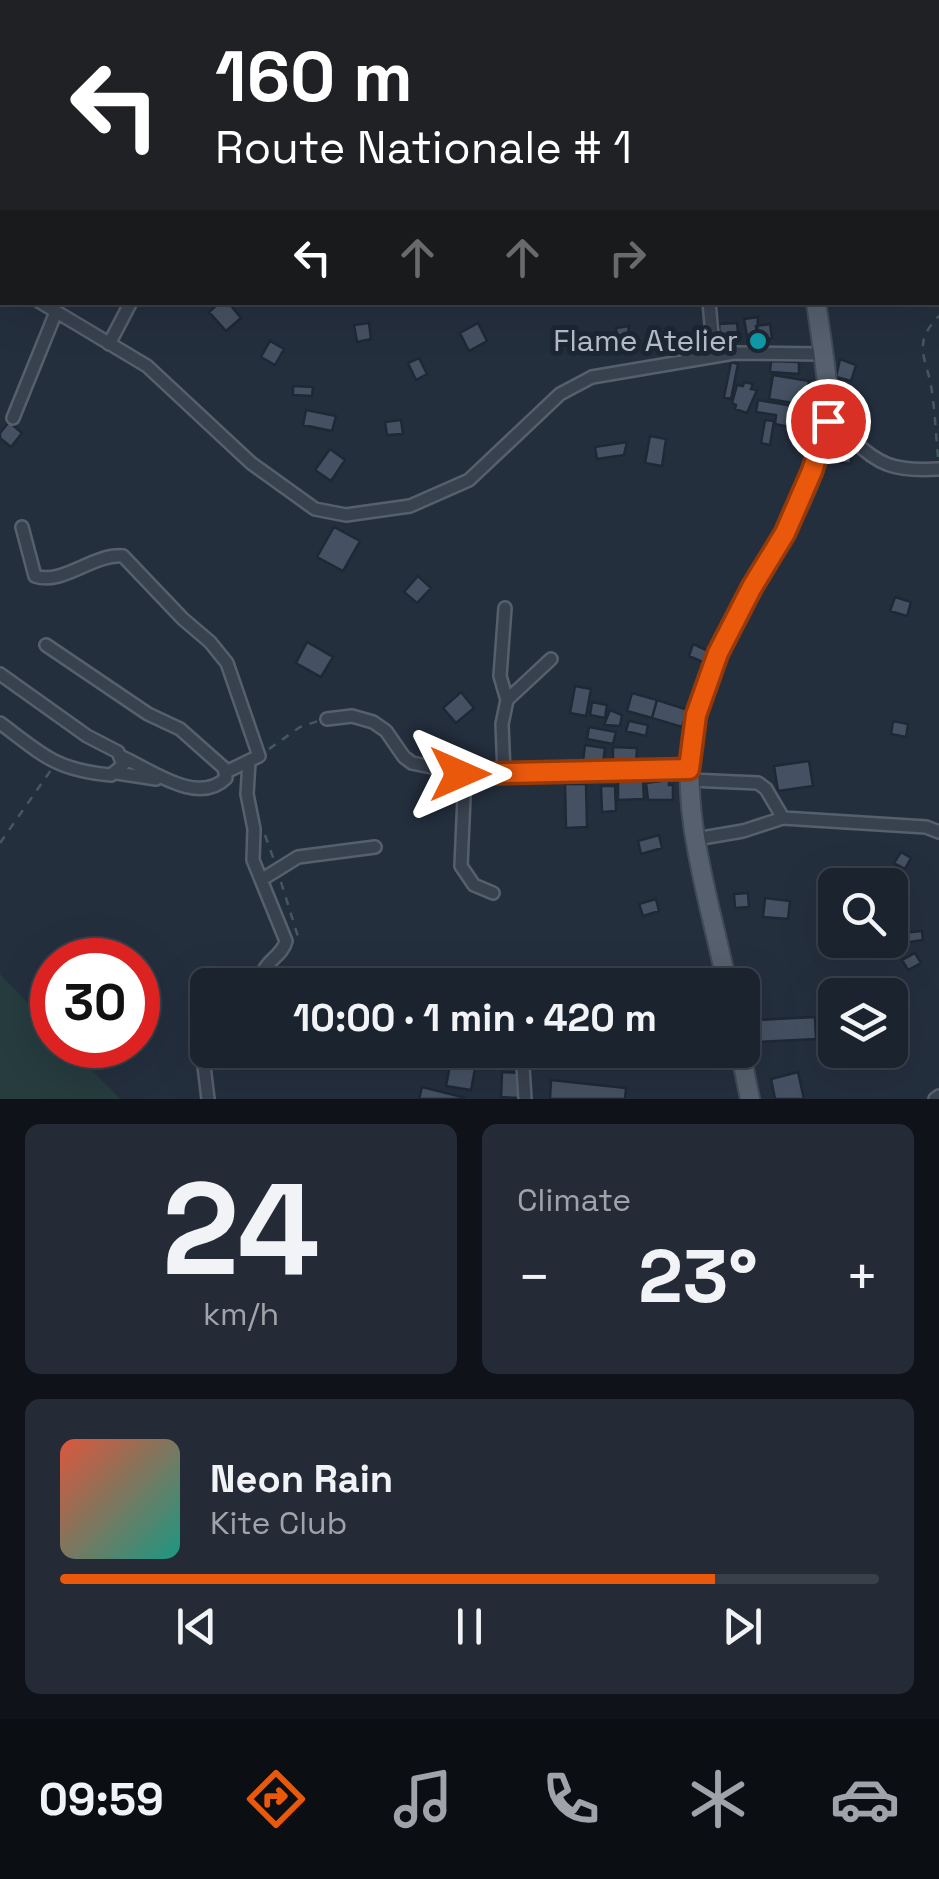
<!DOCTYPE html>
<meta charset="utf-8">
<style>
:root{--surface:#1b232e;--page:#242b36;--text:#f1f3f6;--muted:#a0a4aa;--line:#39404a;--accent:#ea580c}
body{margin:0;font-family:"Space Grotesk",sans-serif;background:var(--page);color:var(--text);height:100vh;display:flex;flex-direction:column;font-size:38px;white-space:nowrap}
*{box-sizing:border-box;margin:0}
p{font-size:32px;color:var(--muted)}
.icon{flex:none;width:55px;height:55px;fill:none;stroke:currentColor;stroke-width:2;stroke-linecap:round;stroke-linejoin:round}
.map{position:relative;height:1099px;overflow:hidden}
.panel{display:flex;flex-direction:column;gap:25px;padding:25px;background:#0f1319;flex:1}
.panel>*{flex:none}
.banner{position:absolute;left:0px;top:0px;width:940px;height:305px;box-shadow:0 10px 40px #0002,0 0 0 2px var(--line);background:#202124;color:#fff;overflow:hidden}
.tools{position:absolute;left:818px;top:868px;display:grid;gap:20px}
.tools a{display:grid;place-items:center;width:90px;height:90px;border-radius:15px;background:var(--surface);box-shadow:0 10px 40px #0002,0 0 0 2px var(--line);font-size:50px}
.speed{position:absolute;left:30px;top:938px;display:flex;gap:20px;font-size:50px;font-weight:700;text-align:center}
.speed>*{display:grid;place-content:center;width:130px;height:130px;border-radius:50%;background:var(--surface);box-shadow:0 10px 40px #0002,0 0 0 2px var(--line);line-height:1}
.speed .limit{border:15px solid #d22;background:#fff;color:#111}
.pin{position:absolute;display:grid;place-items:center;width:85px;height:85px;color:#fff;margin:-42px;border:5px solid #fff;border-radius:50%;box-shadow:0 2px 10px #0007}
.me{position:absolute;width:110px;margin:-55px;rotate:90deg;stroke-linejoin:round;filter:drop-shadow(0 0 8px #0008)}
.turn{display:flex;align-items:center;gap:35px;height:210px;padding:0 50px;font-size:45px}
.turn .icon{width:130px;height:130px;stroke-width:2.5}
.turn b{display:block;font-size:70px;line-height:85px}
.lanes{display:flex;align-items:center;height:95px;padding:0 50px;background:#0003;justify-content:center;gap:50px;direction:ltr}
.lanes .off{opacity:.35}
.big{font-size:75px;font-weight:700;line-height:1.1}
.panel .widget{flex:1;display:flex;flex-direction:column;justify-content:center;gap:15px;min-width:0;padding:0 35px;border-radius:15px;background:var(--page)}
.panel .dial{align-items:center;gap:0}
.dial b{font-size:130px;line-height:1}
.song{display:flex;align-items:center;gap:30px}
.cover{width:120px;height:120px;border-radius:15px;background:linear-gradient(135deg,hsl(10 70% 55%),hsl(170 70% 35%))}
.played{height:10px;border-radius:5px;background:linear-gradient(90deg,var(--accent) 80%,var(--line) 80%)}
.keys{display:flex;justify-content:space-around;direction:ltr}
.heat{display:flex;justify-content:space-between;align-items:center;font-size:55px;direction:ltr}
.panel .tiles{flex:1;display:grid;gap:25px;grid-template-columns:1fr 1fr}
.widget:last-child{grid-column:span 2}
.trip{position:absolute;left:190px;top:968px;width:570px;height:100px;border-radius:15px;background:var(--surface);box-shadow:0 10px 40px #0002,0 0 0 2px var(--line);font-weight:700;line-height:100px;text-align:center}
.menu{display:flex;height:160px;justify-content:space-around;align-items:center;background:#0b0e12;color:var(--muted)}
.menu .icon{width:70px;height:70px}
.menu .selected{color:var(--accent)}
.menu b{font-size:45px;color:var(--text)}
.map>svg:first-child{display:block}
</style>
<div class="map">
<svg width="939" height="1099" viewBox="0 0 939 1099">
<rect width="100%" height="100%" fill="#242f3e"/>
<path fill="#263c3f" d="M0 974 52 1029V1045H68L120 1099H0Z"/>
<path fill="#455162" stroke="#1f2835" stroke-width="2.5" d="M220 302H228L241 318 226 331 209 312Z
M758 317 757 334 747 336 744 319Z
M369 323 371 339 357 342 354 325Z
M478 323 487 341 469 351 460 333Z
M737 323 738 333H733V338L720 339 719 324Z
M770 324 772 338 758 341 756 326Z
M629 326 627 342 618 343 616 328Z
M270 341 284 349 275 365 261 357Z
M419 358 427 374 416 380 408 363Z
M840 359 856 365 851 381 836 377Z
M771 361 799 362V374L770 372Z
M731 362 738 364 731 399 724 397Z
M773 375 809 381 805 405 769 399Z
M744 382 753 384 751 389 757 390 747 413 735 409 736 405 732 403 737 385 743 386Z
M293 386 313 387 312 396 293 395Z
M758 400 793 406 789 427 775 424 776 415 756 412Z
M306 410 336 416 332 431 303 425Z
M401 420 403 434 387 435 385 422Z
M765 420 774 421 770 445 761 443Z
M9 422 22 433 11 447 0 438V433Z
M650 436 666 439 662 466 645 463Z
M627 442 624 455 597 459 595 447Z
M838 448 852 450 851 464 837 462Z
M330 449 345 460 331 481 315 470Z
M334 527 360 541 343 571 317 557Z
M418 576 431 588 417 603 404 592Z
M895 597 911 602 907 616 890 611Z
M307 642 333 657 321 677 296 663Z
M693 644 711 652 707 664 689 656Z
M575 686 591 689 586 716 570 713Z
M461 692 474 708 456 723 443 708Z
M632 693 657 700 652 718 627 711Z
M657 700 688 710 682 727 652 718Z
M592 702 607 705 605 718 590 715Z
M610 710 622 715 620 726 604 725Z
M629 721 648 725 646 736 626 731Z
M893 721 908 724 906 737 891 734Z
M589 727 616 732 613 744 587 739Z
M585 745 605 748 603 764 583 761Z
M613 747 637 748 636 765H613Z
M809 761 813 786 778 791 774 766Z
M643 778 644 799 618 800V779Z
M669 780V785H673V800H648L646 783Z
M565 784H586L587 827 566 828Z
M601 786H615L616 811 602 812Z
M659 835 662 848 641 854 638 841Z
M901 852 911 858 905 869 894 863Z
M748 893 749 907 735 908 734 894Z
M765 898 790 901 788 919 763 917Z
M656 899 659 911 643 916 639 904Z
M922 931 923 940 903 943 902 933Z
M915 953 921 963 908 970 902 960Z
M815 1017 816 1039 758 1042 756 1020Z
M450 1065 475 1069 471 1090 446 1086Z
M502 1072 520 1073 519 1098 501 1097Z
M798 1072 804 1099H775L771 1079Z
M551 1080 626 1088 625 1099H550Z
M422 1087 466 1098V1099H419Z"/>
<g fill="none" stroke-linecap="round" stroke-linejoin="round">
<defs>
<path id="service" d="M789 0 791 2
M876 0 878 2"/>
<path id="minor" d="M938 77 939 79
M0 280 2 281
M40 302 147 366 251 463 315 509 346 515 410 506 469 480 560 394 592 377 734 353 822 354
M709 302 714 356
M109 344 131 302
M13 418 56 312
M828 421C875 455 875 473 939 469
M22 527 35 576C62 586 94 553 123 556L183 619 210 642 227 663 259 756 226 772
M46 645 148 714 180 729 224 768 226 778C198 806 151 770 122 757
M0 674 87 736 118 752 123 765 111 775C55 770 43 755 0 723
M507 700 551 659
M327 719 352 716 373 722 386 731 404 757 412 763 460 773 689 769
M249 762 247 794 254 829 253 860 286 941C282 959 255 964 265 985
M117 773 156 779
M504 773 502 724 507 700 500 676 505 608
M465 774 461 866 474 885 493 893
M690 780 758 783 766 789 783 818 926 827 939 832
M696 839 743 831 783 818
M261 880 298 857 375 847
M206 1002 208 1021
M208 1032 203 1058 208 1099
M522 1050 525 1099
M935 1099 939 1096"/>
<path id="primary" d="M938 3 939 2
M727 985C710 899 675 803 696 715 722 610 807 530 827 424 832 398 820 332 816 302
M740 1050 750 1099"/>
</defs>
<use href="#service" stroke="#565f6c" stroke-width="11"/>
<use href="#minor" stroke="#565f6c" stroke-width="16"/>
<use href="#primary" stroke="#414a57" stroke-width="22"/>
<path stroke="#44595c" stroke-width="2.5" stroke-dasharray="8 8" stroke-linecap="butt" d="M302 0V2
M45 2 47 0
M0 70 2 67
M938 457C936 436 935 413 932 392 928 359 910 345 939 316
M269 749 300 727 318 721
M265 835 274 860
M0 843 51 770
M281 882 300 943"/>
<use href="#service" stroke="#38414e" stroke-width="6"/>
<use href="#minor" stroke="#38414e" stroke-width="11"/>
<use href="#primary" stroke="#56606e" stroke-width="18"/>
</g>
<g fill="none" stroke-linecap="round" stroke-linejoin="round">
<defs>
<path id="route" d="M460 774 689 769 696 715 718 653 752 587 785 533 812 471 828 421"/>
</defs>
<use href="#route" stroke="#983908" stroke-width="25"/>
<use href="#route" stroke="#ea580c" stroke-width="18"/>
</g>
<circle fill="#0f9aa8" stroke="#1d2633" stroke-width="4" cx="758" cy="341" r="10"/>
<g text-anchor="middle" stroke-width="10" stroke-linejoin="round" paint-order="stroke">
<g font-size="30" fill="#b4bcc9" stroke="#1d2633" text-anchor="end">
<text x="738" y="351">Flame Atelier</text>
</g>
</g>
</svg>
<div class="tools">
<a><svg class="icon" aria-label="search" viewBox="0 0 24 24"><circle cx="10" cy="10" r="6"/><path d="M15 15l6 6"/></svg></a>
<a><svg class="icon" aria-label="layers" viewBox="0 0 24 24"><path d="M12 4l9 5-9 5-9-5zM3 14l9 5 9-5"/></svg></a>
</div>
<div class="speed"><div class="limit">30</div></div>
<div class="pin" style="left:828px;top:421px;background:#d93025"><svg class="icon" aria-label="arrive" viewBox="0 0 24 24"><path d="M6 21V4h12l-3 4 3 4H6"/></svg></div>
<svg class="me" style="left:460px;top:774px" viewBox="-20 -20 40 40"><path d="M0-17L14 15 0 8-14 15z" fill="#ea580c" stroke="#fff" stroke-width="4"/></svg>
<div class="trip">10:00 · 1 min · 420 m</div>
<div class="banner">
<div class="turn"><svg class="icon" aria-label="left" viewBox="0 0 24 24"><path d="M17 20v-9H6M10 6l-5 5 5 5"/></svg><div><b>160 m</b>Route Nationale # 1</div></div>
<div class="lanes"><svg class="icon" aria-label="left" viewBox="0 0 24 24"><path d="M17 20v-9H6M10 6l-5 5 5 5"/></svg><svg class="icon off" aria-label="ahead" viewBox="0 0 24 24"><path d="M12 20V5M6 11l6-6 6 6"/></svg><svg class="icon off" aria-label="ahead" viewBox="0 0 24 24"><path d="M12 20V5M6 11l6-6 6 6"/></svg><svg class="icon off" aria-label="right" viewBox="0 0 24 24"><path d="M7 20v-9h11M14 6l5 5-5 5"/></svg></div>
</div>
</div>
<section class="panel">
<div class="tiles">
<div class="widget dial"><b>24</b><p>km/h</p></div>
<div class="widget"><p>Climate</p>
<div class="heat"><a>−</a><b class="big">23°</b><a>+</a></div>
</div>
<div class="widget">
<div class="song"><i class="cover"></i><div><b>Neon Rain</b><p>Kite Club</p></div></div>
<div class="played"></div>
<div class="keys"><svg class="icon" aria-label="previous" viewBox="0 0 24 24"><path d="M18 5L8 12l10 7zM5 5v14"/></svg><svg class="icon" aria-label="pause" viewBox="0 0 24 24"><path d="M8 5v14M16 5v14"/></svg><svg class="icon" aria-label="next" viewBox="0 0 24 24"><path d="M6 5l10 7-10 7zM19 5v14"/></svg></div>
</div>
</div>
</section>
<nav class="menu">
<b>09:59</b>
<svg class="icon selected" aria-label="directions" viewBox="0 0 24 24"><path d="M12 3l9 9-9 9-9-9zM9 14v-3h6M13 9l2 2-2 2"/></svg>
<svg class="icon" aria-label="music" viewBox="0 0 24 24"><path d="M9 18V5l10-2v13"/><circle cx="6" cy="18" r="3"/><circle cx="16" cy="16" r="3"/></svg>
<svg class="icon" aria-label="phone" viewBox="0 0 24 24"><path d="M5 4h4l2 5-3 2q2 4 5 5l2-3 5 2v4C11 20 4 13 5 4z"/></svg>
<svg class="icon" aria-label="climate" viewBox="0 0 24 24"><path d="M12 3v18M4 7l16 10M4 17L20 7"/></svg>
<svg class="icon" aria-label="car" viewBox="0 0 24 24"><path d="M5 17H2v-5l4-1 3-4h7l3 4 3 1v5h-3M9 17h6M6 11h13"/><circle cx="7" cy="17" r="2"/><circle cx="17" cy="17" r="2"/></svg>
</nav>
